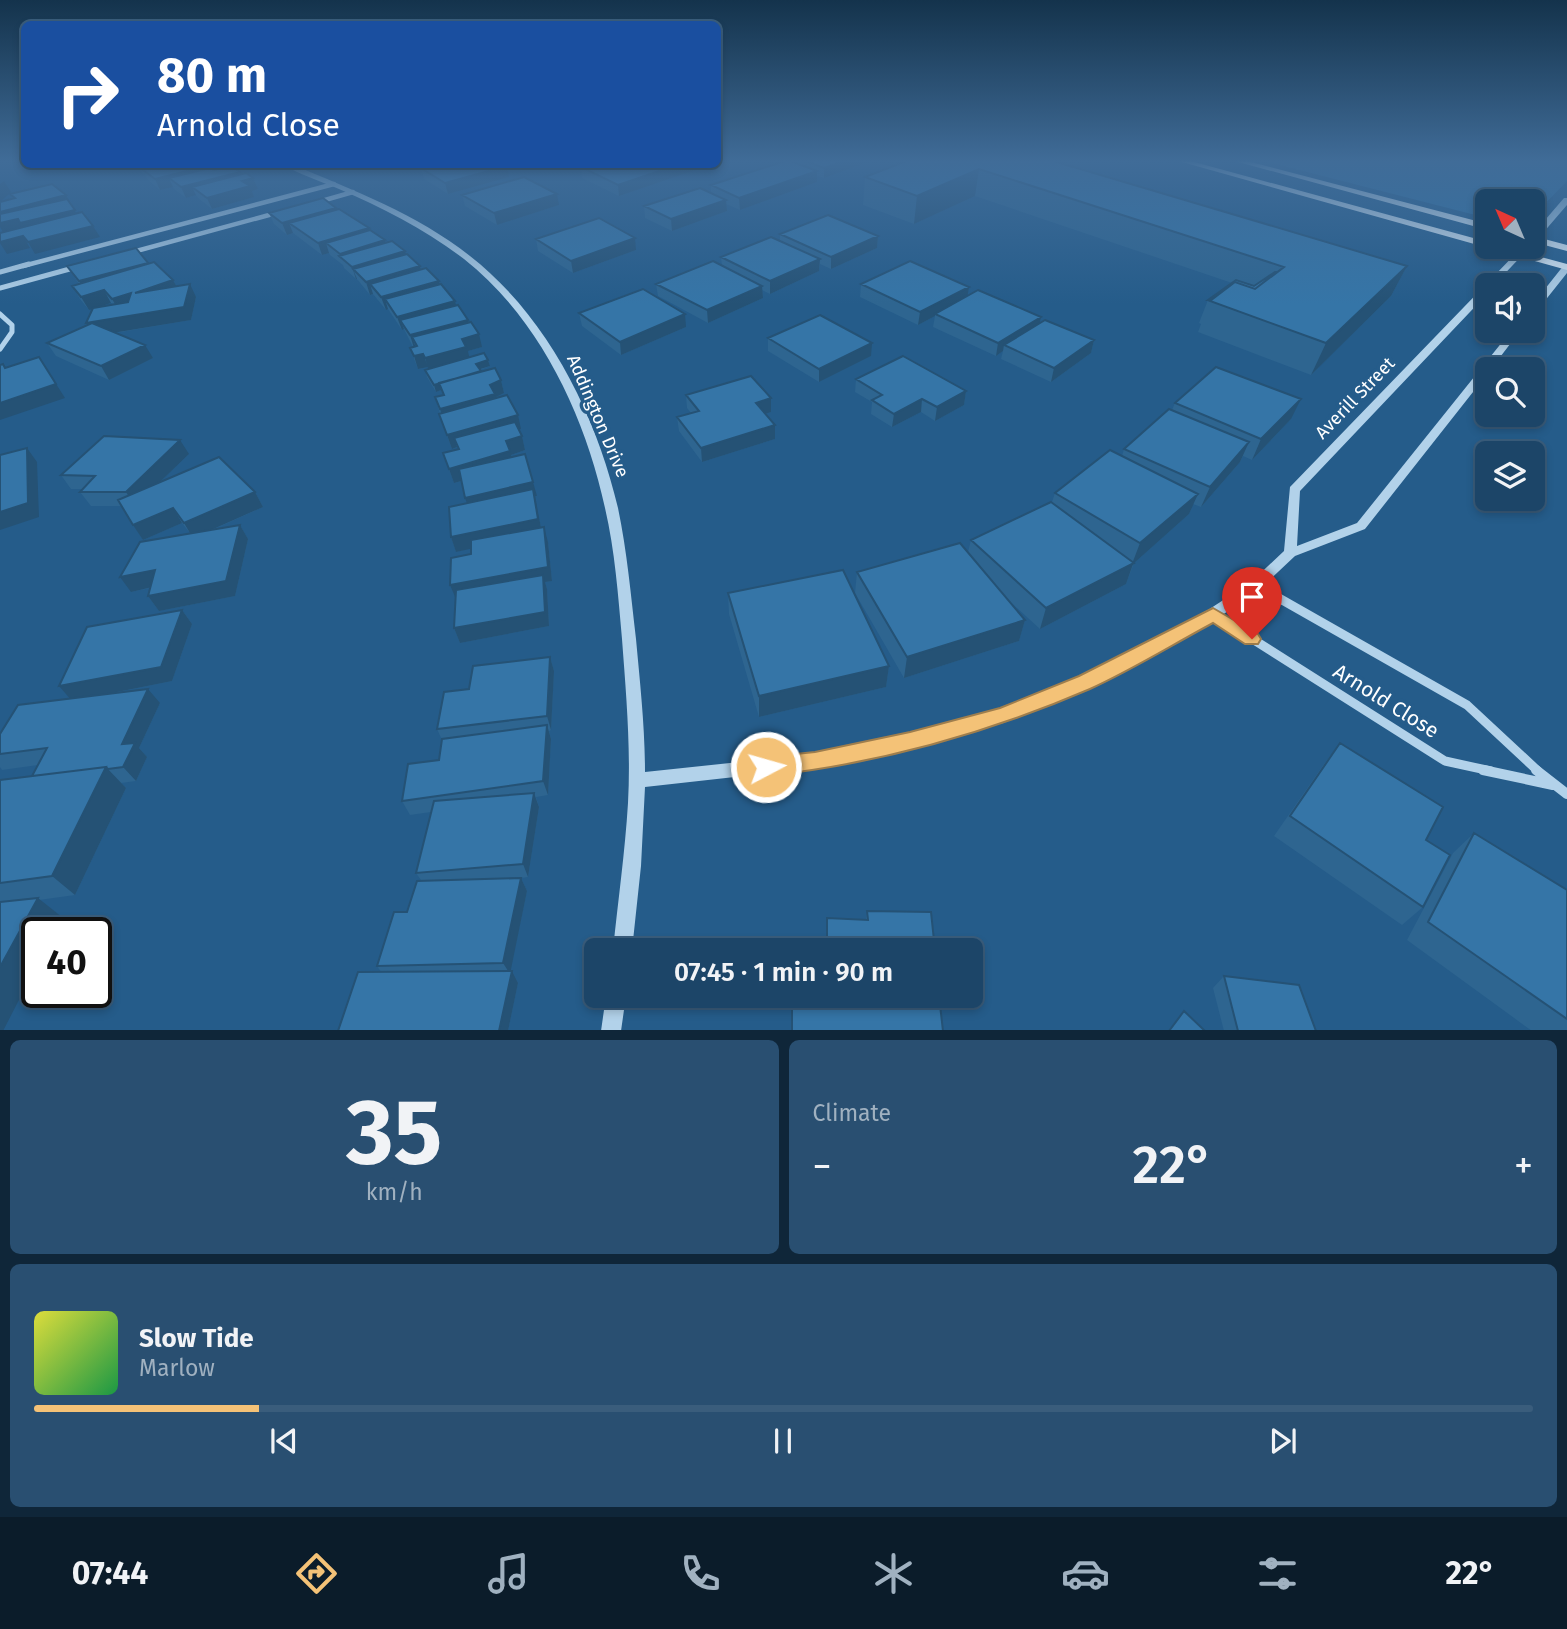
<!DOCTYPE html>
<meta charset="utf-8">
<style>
:root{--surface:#1c4568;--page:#294f71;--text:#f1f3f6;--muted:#a0b1c0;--line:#3a5d7c;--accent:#f4c277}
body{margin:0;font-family:"Fira Sans",sans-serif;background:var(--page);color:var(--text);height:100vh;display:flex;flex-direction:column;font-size:26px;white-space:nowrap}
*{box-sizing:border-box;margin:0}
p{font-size:23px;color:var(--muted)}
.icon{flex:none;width:38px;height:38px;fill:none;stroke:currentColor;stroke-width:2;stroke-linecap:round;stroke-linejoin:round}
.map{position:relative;height:1030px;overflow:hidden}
.sheet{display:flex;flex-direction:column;gap:10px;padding:10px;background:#0f2639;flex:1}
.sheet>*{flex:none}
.top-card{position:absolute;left:21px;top:21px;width:700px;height:147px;border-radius:10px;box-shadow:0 4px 10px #0003,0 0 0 2px var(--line);background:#1a4fa0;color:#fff;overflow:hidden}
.needle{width:46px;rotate:316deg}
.buttons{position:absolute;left:1475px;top:189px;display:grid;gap:14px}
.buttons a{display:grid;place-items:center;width:70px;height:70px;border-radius:10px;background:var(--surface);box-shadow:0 4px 10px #0003,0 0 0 2px var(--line);font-size:35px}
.speed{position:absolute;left:21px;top:917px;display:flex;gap:14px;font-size:35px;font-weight:700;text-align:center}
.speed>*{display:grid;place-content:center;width:91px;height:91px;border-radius:50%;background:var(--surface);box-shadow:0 4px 10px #0003,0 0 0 2px var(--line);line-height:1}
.speed .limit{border:4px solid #111;border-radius:10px;background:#fff;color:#111}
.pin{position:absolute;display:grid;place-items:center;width:60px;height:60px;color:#fff;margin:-72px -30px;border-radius:50% 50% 50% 0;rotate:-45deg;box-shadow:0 0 7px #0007}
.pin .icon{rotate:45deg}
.me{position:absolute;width:77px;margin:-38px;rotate:84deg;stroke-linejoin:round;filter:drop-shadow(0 0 5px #0008)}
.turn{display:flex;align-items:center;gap:24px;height:147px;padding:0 21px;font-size:32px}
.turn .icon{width:91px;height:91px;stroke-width:2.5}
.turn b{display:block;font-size:49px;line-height:60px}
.big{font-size:52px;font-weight:600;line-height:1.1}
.sheet .card{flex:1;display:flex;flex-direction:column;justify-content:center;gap:10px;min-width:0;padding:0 24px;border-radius:10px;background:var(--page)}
.sheet .dial{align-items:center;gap:0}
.dial b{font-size:91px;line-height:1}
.song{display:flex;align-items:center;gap:21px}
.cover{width:84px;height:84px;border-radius:10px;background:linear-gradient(135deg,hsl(60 70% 55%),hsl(140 70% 35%))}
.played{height:7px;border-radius:4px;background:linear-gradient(90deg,var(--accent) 15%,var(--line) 15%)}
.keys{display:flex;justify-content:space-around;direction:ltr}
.heat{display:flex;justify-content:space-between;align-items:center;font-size:38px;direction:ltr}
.sheet .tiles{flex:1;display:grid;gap:10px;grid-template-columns:1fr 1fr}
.card:last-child{grid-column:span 2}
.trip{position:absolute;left:584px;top:938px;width:399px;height:70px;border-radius:10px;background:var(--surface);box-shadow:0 4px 10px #0003,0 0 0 2px var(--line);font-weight:600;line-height:70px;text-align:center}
.tab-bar{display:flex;height:112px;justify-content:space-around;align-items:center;background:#0b1c2a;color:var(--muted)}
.tab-bar .icon{width:49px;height:49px}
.tab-bar .selected{color:var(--accent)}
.tab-bar b{font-size:32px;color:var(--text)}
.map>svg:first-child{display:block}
</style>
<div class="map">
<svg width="1567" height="1031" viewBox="0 0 1567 1031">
<rect width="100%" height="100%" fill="#255c8a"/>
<path fill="#2f70a2" d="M1260 160H1567V181L1533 216V201H1488L1487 218Z"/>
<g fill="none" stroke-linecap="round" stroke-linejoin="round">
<path stroke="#b2d2ea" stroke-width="4.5" d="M318 202 353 192
M129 253 280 212
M23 266 334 184"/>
<path stroke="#b2d2ea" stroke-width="5" d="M0 272 29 264
M0 288 77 267
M0 314 12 325V332L0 349"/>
<path stroke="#b2d2ea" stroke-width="9" d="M1256 585 1467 705 1538 771
M1213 614 1445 761 1491 771"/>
<path stroke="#b2d2ea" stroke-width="10" d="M1483 770 1553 785
M1536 770 1567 794"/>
<path fill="#b2d2ea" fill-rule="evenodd" d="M281 164H291C353 190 417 214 470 256 547 316 596 414 618 508 627 551 631 596 636 639 640 683 645 727 645 772L815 754 910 734 1001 710 1081 678 1208 610 1251 582 1284 551 1290 487 1522 247H1530L1494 285H1488V293L1300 491 1297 546 1357 523 1511 331H1520L1491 369H1488V373L1365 529 1295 556 1261 588 1218 618 1091 686 1003 723 910 748 815 768 645 787 641 866 632 950H613C618 901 625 852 628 803 631 748 626 693 622 639 618 595 615 551 605 508 585 415 539 318 464 259 426 230 383 208 339 189 320 181 299 174 281 164Z
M1564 198H1567V205L1536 241H1533V234Z
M1564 265H1567V273L1536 312 1533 313V304Z
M606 996H626L621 1031H601Z"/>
<path fill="#ddecf8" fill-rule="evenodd" d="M1175 160H1187L1488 242V247H1504L1567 264V270Z
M1231 160H1243L1488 224V230Z
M1533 236 1567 245V251L1533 242Z"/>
</g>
<path fill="#2e6590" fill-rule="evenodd" d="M797 160H873L824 178 817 176V182L740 210 726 204 727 211 672 231 645 218 644 206 711 193V185L797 163Z
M1050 160 1407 266 1391 296 1311 375 1198 332 1201 324 1199 323 1208 300 1232 283 975 196 914 224 863 205 865 177Z
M126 164H215L217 169 241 174 253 178 258 189 252 191 254 197 212 209 198 198 196 195 186 198 174 189 173 187 160 190 148 180 145 174 139 170 138 167 132 169Z
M713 164 619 196 582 178 581 167Z
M421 168 509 177 448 194 424 179Z
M462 195 559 205 497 225 465 206Z
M337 209 369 228V230L385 240 386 243 406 254 420 266 421 269 439 281 440 285 469 322 482 347 468 351 469 357 488 360 490 366 480 370 481 372 501 380 504 393 496 397V398L521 429H518L522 436 525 450 511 455 512 457 537 496H535L541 528 548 542 552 581 545 582 547 589 549 626 460 643 454 628 471 554V548L456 552 451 537 467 503 462 481 454 483 443 453 458 449 457 447 452 449 439 414H440L435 397 443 395 441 390 436 392 427 377 425 370 429 369 428 367 418 369 410 348 413 347 404 329 402 330 388 309 386 310 373 294 370 295 357 279H356L344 268 343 265 330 255 329 253 322 255 293 233 287 235 274 224 269 213Z
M780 234 878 236 877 248 831 269 820 264 819 271 770 294 762 290 763 298 708 323 658 296 656 284 722 266 721 257 780 242Z
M536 239 636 250 573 273 538 251Z
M148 264 173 280 176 286 196 297 191 320 115 333 153 358 109 380 56 356 47 343 88 325 92 308 89 310 80 299 72 286 79 284 67 266ZM111 303 113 304 97 307Z
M861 284 969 287 967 296 1039 324 1094 340 1091 353 1051 382 1001 359 1003 351 996 356 933 327 935 316 918 325 860 297Z
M579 313 686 327 621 355 582 326Z
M768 338 871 356 819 382 768 351Z
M856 379 966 391 964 405 935 421 921 412 892 427 871 414 872 402 855 392Z
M686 395 771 398V412L765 414 775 425V439L702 462 679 431 677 417 691 413 687 408Z
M1175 403 1291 419 1252 460 1243 456 1240 462 1201 507 1193 504 1189 514 1134 563 1126 584 1040 629 1005 597 1025 620 1019 641 904 678 855 593 857 572 968 552 971 540 1052 502 1055 493 1122 456 1124 449 1172 410Z
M189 454 160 482 255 492 263 507 212 530 240 525 248 539 235 596 159 611 148 596 150 588 131 592 190 533 182 523 143 540 122 506H91L80 492 83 489H71L61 475Z
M728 593 889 666 886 687 759 717 729 614Z
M182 610 192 624 172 681 107 694 160 703 139 748 147 757 136 781 121 783 126 788 75 895 39 900 62 917 0 1031V780L32 776 38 765 2 770 0 767V734L70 698Z
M550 657 554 671 551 730 549 731 551 739 548 795 536 797 539 807 528 877 521 878 527 891 510 971H512L518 983 508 1031H338L381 972 377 966 407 912 421 880 416 873 431 812 410 815 402 801 439 760 442 740 437 729 469 689Z
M1340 743 1426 840 1423 907 1402 925 1274 836 1324 764Z
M1474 833 1567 890V1031H1532L1407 940 1453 853Z
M867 911 935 950H826L827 918 866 920Z
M1224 976 1316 1031H1224L1213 988Z"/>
<path fill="#255275" d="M718 160H727L718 163Z
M846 160H873L824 178V168Z
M130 164H137L138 167 132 169Z
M154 164H215L217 170 169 178 173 187 160 190 155 179 148 173 144 167Z
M680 164H713L619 196 618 185Z
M507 166 509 177 448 194 445 183Z
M979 169 975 196 914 224 917 196Z
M817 171V182L740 210 739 198Z
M240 172 244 180 253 178 258 189 252 191 254 197 212 209 207 198 192 187 196 195 186 198 181 187Z
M4 181 11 192 0 202V184Z
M557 194 559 205 497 225 494 213Z
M66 195 81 222 5 235 0 227V212Z
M726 200 727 211 672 231 671 219Z
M336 208 340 219 289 223 293 233 287 235 282 223Z
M93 226 100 237 35 254 28 242Z
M369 228 373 240 326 243 329 253 322 255 318 243Z
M23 236 30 248 7 254 0 243V242Z
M878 236 877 248 831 269V257Z
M635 238 636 250 573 273 571 261Z
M385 240 389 252 341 258 340 254Z
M405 251 409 263 353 269 357 279H356L352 267Z
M820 259 819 271 770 294V281Z
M148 263 154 275 87 294 79 281Z
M420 266 424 279 370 284 373 294 370 295 366 282Z
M1407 266 1391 296 1311 375 1326 343Z
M173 280 180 293H135Z
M439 281 442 293 385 299 388 309 386 310 381 297Z
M190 284 196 297 191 320 94 336 86 323Z
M762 286 763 298 708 323 707 310Z
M969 287 967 299 935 314V316L918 325 920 312Z
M104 290 111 303 89 310 81 297Z
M131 293 138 306 120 312 112 299Z
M455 301 458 314 400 320 404 329 402 330 397 317Z
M685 314 686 327 621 355 620 342Z
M1041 317 1038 330 1004 345 1003 351 996 356 998 343Z
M468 320 472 332 412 337 416 348H414L410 335Z
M479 334 482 347 468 351 470 360 429 371 425 358 462 339Z
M1094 340 1091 353 1051 382 1054 368Z
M872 343 871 356 819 382V369Z
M145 345 153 358 109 380 101 366Z
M423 354 428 367 418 369 414 356Z
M39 357 65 398 0 420V403Z
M488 360 490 366 477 370 476 364Z
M501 380 504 393 496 397 499 407 444 423 440 409Z
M439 383 441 390 436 392 434 385Z
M966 391 964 405 935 421 937 407Z
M771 398V412L756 417V403Z
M922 399 921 412 892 427 894 414Z
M1301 399 1291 419 1252 460 1261 439Z
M518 415 521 429 458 447 454 438 457 447 452 449 447 435Z
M775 425V439L702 462 701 448Z
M522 436 525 450 511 455 514 466 454 483 449 469 506 441Z
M180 440 189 454 135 506 126 492Z
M1249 442 1240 462 1201 507 1210 487Z
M27 448 37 462 39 517 0 530V512Z
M533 482 537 496H535L542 533 456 552 451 537 470 512 465 498Z
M255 492 263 507 193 538 184 523Z
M1198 494 1189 514 1133 564 1126 584 1040 629 1046 608 1132 564 1140 543Z
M173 508 182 523 143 540 133 525Z
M240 525 248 539 235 596 159 611 148 596Z
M544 527 548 542 552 581 545 582 547 589 549 626 460 643 454 628 456 599 450 585Z
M155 570 165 584 131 592 120 577Z
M182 610 192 624 172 681 72 701 59 686Z
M1025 620 1019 641 904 678 907 657Z
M550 657 554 671 551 730 547 716Z
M889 666 886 687 759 717V696Z
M148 689 160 703 139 748 147 757 136 781 123 767 122 744Z
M547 725 551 739 548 795 543 781Z
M106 767 126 788 75 895 52 876Z
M534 793 539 807 528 877 523 864Z
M521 878 527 891 510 974 503 963Z
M38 898 62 917 53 933H37V965L3 1031H0V967Z
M512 971 518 983 508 1031H499Z"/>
<path fill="#3575a7" stroke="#255275" stroke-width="2" d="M788 160 817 171 739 198 711 185Z
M803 160H846L824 168Z
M909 160H1050L1407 266 1326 343 1210 301 1235 282 1255 289 1284 267 979 169 917 196 865 177Z
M141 164H154L144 167Z
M164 164H194L199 168 155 179 143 170Z
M435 164H503L507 166 445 183 421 168Z
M590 164H680L618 185 581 167Z
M231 166 240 172 181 187 169 178 210 168 214 170Z
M246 173 253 178 242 181 250 186 207 198 192 187Z
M524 177 557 194 494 213 462 195Z
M52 184 66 195 0 212V202L15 198 10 194Z
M700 188 726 200 671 219 644 206Z
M323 198 336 208 282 223 269 213Z
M67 199 75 210 20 223 18 219 0 223V214Z
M339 209 369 228 318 243 289 223Z
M82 212 93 226 28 242 23 236 0 242V233Z
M828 215 878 236 831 257 780 234Z
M599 218 635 238 571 261 536 239Z
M370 230 385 240 340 254 326 243Z
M771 237 820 259 770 281 721 257Z
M392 241 405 251 352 267 339 256Z
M136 248 148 263 79 281 67 266Z
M407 254 420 266 366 282 353 269Z
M713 261 762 286 707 310 656 284Z
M910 261 969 287 920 312 861 284Z
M154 262 173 280 135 293 190 284 184 307 86 323 93 308 128 302 131 293 112 299 104 290 81 297 72 286Z
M426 268 439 281 381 297 370 284Z
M1275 272H1277L1255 289 1235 282 1210 300H1208L1236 280 1254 286Z
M441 284 455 301 397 317 385 299Z
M643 289 685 314 620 342 579 313Z
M978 290 1041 317 998 343 935 314Z
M458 305 468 320 410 335 400 320Z
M820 315 872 343 819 369 768 338Z
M1045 320 1094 340 1054 368 1004 345Z
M471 322 479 334 462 339 466 347 425 358 423 354 414 356 410 348 417 346 412 337Z
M92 323 145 345 101 366 47 343Z
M484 353 488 360 476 364 481 371 434 385 425 370Z
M903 356 966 391 937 407 922 399 894 414 872 400 882 395 856 379Z
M39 357 56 384 0 403V365L3 364 5 368Z
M1216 367 1301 399 1261 439 1175 403Z
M495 368 501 380 490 385 495 394 440 409 435 397 444 395 439 383Z
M751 376 771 398 756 403 775 425 701 448 677 417 699 411 686 395Z
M507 395 518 415 447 435 439 414Z
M1169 409 1249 442 1210 487 1124 449Z
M515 422 522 436 506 441 510 451 449 469 443 453 459 449 454 438Z
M104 436 180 440 126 492H80L95 476 61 475Z
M27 448 28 503 0 512V455Z
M1110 450 1198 494 1140 543 1055 493Z
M525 454 533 482 465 498 459 469Z
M219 457 255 492 184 523 173 508 133 525 118 500Z
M533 489 538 519 451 537 449 507Z
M1051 502 1134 563 1046 608 971 540Z
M240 525 226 581 148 596 155 570 120 577 140 542Z
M544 527 548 567 450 585 451 558 471 554V540Z
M960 543 1025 620 907 657 857 572Z
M843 570 889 666 759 696 728 593Z
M543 575 545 612 454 628 456 590Z
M182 610 161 667 59 686 87 627Z
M550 657 547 716 437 729 444 692 469 689 473 666Z
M148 689 122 744 135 743 123 767 108 769 106 767 32 776 47 748 0 754V734L18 705Z
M547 725 543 781 402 801 408 764 439 760 442 739Z
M1340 743 1443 807 1426 840 1450 855 1423 907 1290 816Z
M106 767 52 876 0 883V780Z
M534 793 523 864 416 873 434 801Z
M1474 833 1567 890V1019L1428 922Z
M521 878 503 963 377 966 394 912H407L417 881Z
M38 898 0 967V902Z
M867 911 931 912 935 950H827V918L868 920Z
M512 971 499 1031H338L358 972Z
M1224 976 1299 985 1316 1031H1238Z
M792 996H939L943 1031H792Z
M1184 1011 1205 1031H1169Z"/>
<linearGradient id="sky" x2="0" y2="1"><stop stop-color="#14334c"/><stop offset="0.53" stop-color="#406c98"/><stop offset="1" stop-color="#406c98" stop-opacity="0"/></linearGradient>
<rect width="1567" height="304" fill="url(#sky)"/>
<path fill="#f4c277" stroke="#9f7e4d" stroke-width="2" d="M1213 608 1258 634 1261 639 1258 644H1245L1213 623C1172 645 1132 670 1090 689 988 733 878 764 766 776L759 773 756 767 759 760 766 757 815 752 910 732 1000 708 1079 676Z"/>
<g text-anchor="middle" stroke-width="7" stroke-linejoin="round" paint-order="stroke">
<g font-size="18" fill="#fff" stroke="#255c8a">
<text transform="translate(1355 398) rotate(-46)" y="6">Averill Street</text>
<text transform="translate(598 416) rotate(67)" y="6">Addington Drive</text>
</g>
<g font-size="21" fill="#fff" stroke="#255c8a">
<text transform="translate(1386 701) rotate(32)" y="7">Arnold Close</text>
</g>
</g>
</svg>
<div class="buttons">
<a><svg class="needle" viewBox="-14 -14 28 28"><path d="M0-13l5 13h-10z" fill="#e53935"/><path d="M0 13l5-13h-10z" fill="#a0b1c0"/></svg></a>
<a><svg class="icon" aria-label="sound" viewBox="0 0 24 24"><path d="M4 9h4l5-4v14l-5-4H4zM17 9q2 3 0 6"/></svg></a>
<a><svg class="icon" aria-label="search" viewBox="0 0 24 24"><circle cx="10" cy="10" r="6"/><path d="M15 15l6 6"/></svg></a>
<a><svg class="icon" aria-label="layers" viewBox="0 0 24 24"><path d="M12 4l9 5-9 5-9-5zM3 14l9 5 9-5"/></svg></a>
</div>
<div class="speed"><div class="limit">40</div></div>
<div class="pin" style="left:1252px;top:639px;background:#d93025"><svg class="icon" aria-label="arrive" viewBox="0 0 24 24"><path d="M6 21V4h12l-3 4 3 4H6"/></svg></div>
<svg class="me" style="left:766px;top:767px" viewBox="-20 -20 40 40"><circle r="17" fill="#f4c277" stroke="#fff" stroke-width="3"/><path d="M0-11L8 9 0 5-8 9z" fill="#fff"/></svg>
<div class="trip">07:45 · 1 min · 90 m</div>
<div class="top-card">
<div class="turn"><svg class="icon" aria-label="right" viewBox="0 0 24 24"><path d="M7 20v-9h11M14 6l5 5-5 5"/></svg><div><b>80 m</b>Arnold Close</div></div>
</div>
</div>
<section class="sheet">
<div class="tiles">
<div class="card dial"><b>35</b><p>km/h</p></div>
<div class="card"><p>Climate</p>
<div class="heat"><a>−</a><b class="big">22°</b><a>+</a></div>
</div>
<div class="card">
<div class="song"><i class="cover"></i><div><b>Slow Tide</b><p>Marlow</p></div></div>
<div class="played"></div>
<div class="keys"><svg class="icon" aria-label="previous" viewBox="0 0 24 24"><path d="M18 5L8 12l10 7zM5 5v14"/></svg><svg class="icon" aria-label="pause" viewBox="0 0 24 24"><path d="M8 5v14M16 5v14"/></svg><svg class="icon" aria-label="next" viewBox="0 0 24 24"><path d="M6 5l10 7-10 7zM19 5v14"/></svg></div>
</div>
</div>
</section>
<nav class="tab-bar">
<b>07:44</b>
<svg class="icon selected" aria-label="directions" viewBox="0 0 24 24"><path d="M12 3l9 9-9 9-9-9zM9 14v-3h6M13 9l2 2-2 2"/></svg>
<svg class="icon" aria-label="music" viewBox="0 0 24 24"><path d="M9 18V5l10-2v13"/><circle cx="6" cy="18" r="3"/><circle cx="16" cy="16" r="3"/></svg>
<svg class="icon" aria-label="phone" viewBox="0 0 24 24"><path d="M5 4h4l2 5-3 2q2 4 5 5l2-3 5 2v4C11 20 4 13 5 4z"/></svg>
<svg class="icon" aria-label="climate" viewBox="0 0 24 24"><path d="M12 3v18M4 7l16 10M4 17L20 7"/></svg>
<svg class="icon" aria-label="car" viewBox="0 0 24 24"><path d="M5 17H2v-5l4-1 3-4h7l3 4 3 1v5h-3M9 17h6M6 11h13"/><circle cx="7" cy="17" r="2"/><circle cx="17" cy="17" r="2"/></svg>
<svg class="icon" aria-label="filters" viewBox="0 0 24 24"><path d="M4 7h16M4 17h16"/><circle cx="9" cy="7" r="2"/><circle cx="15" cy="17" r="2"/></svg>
<b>22°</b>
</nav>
